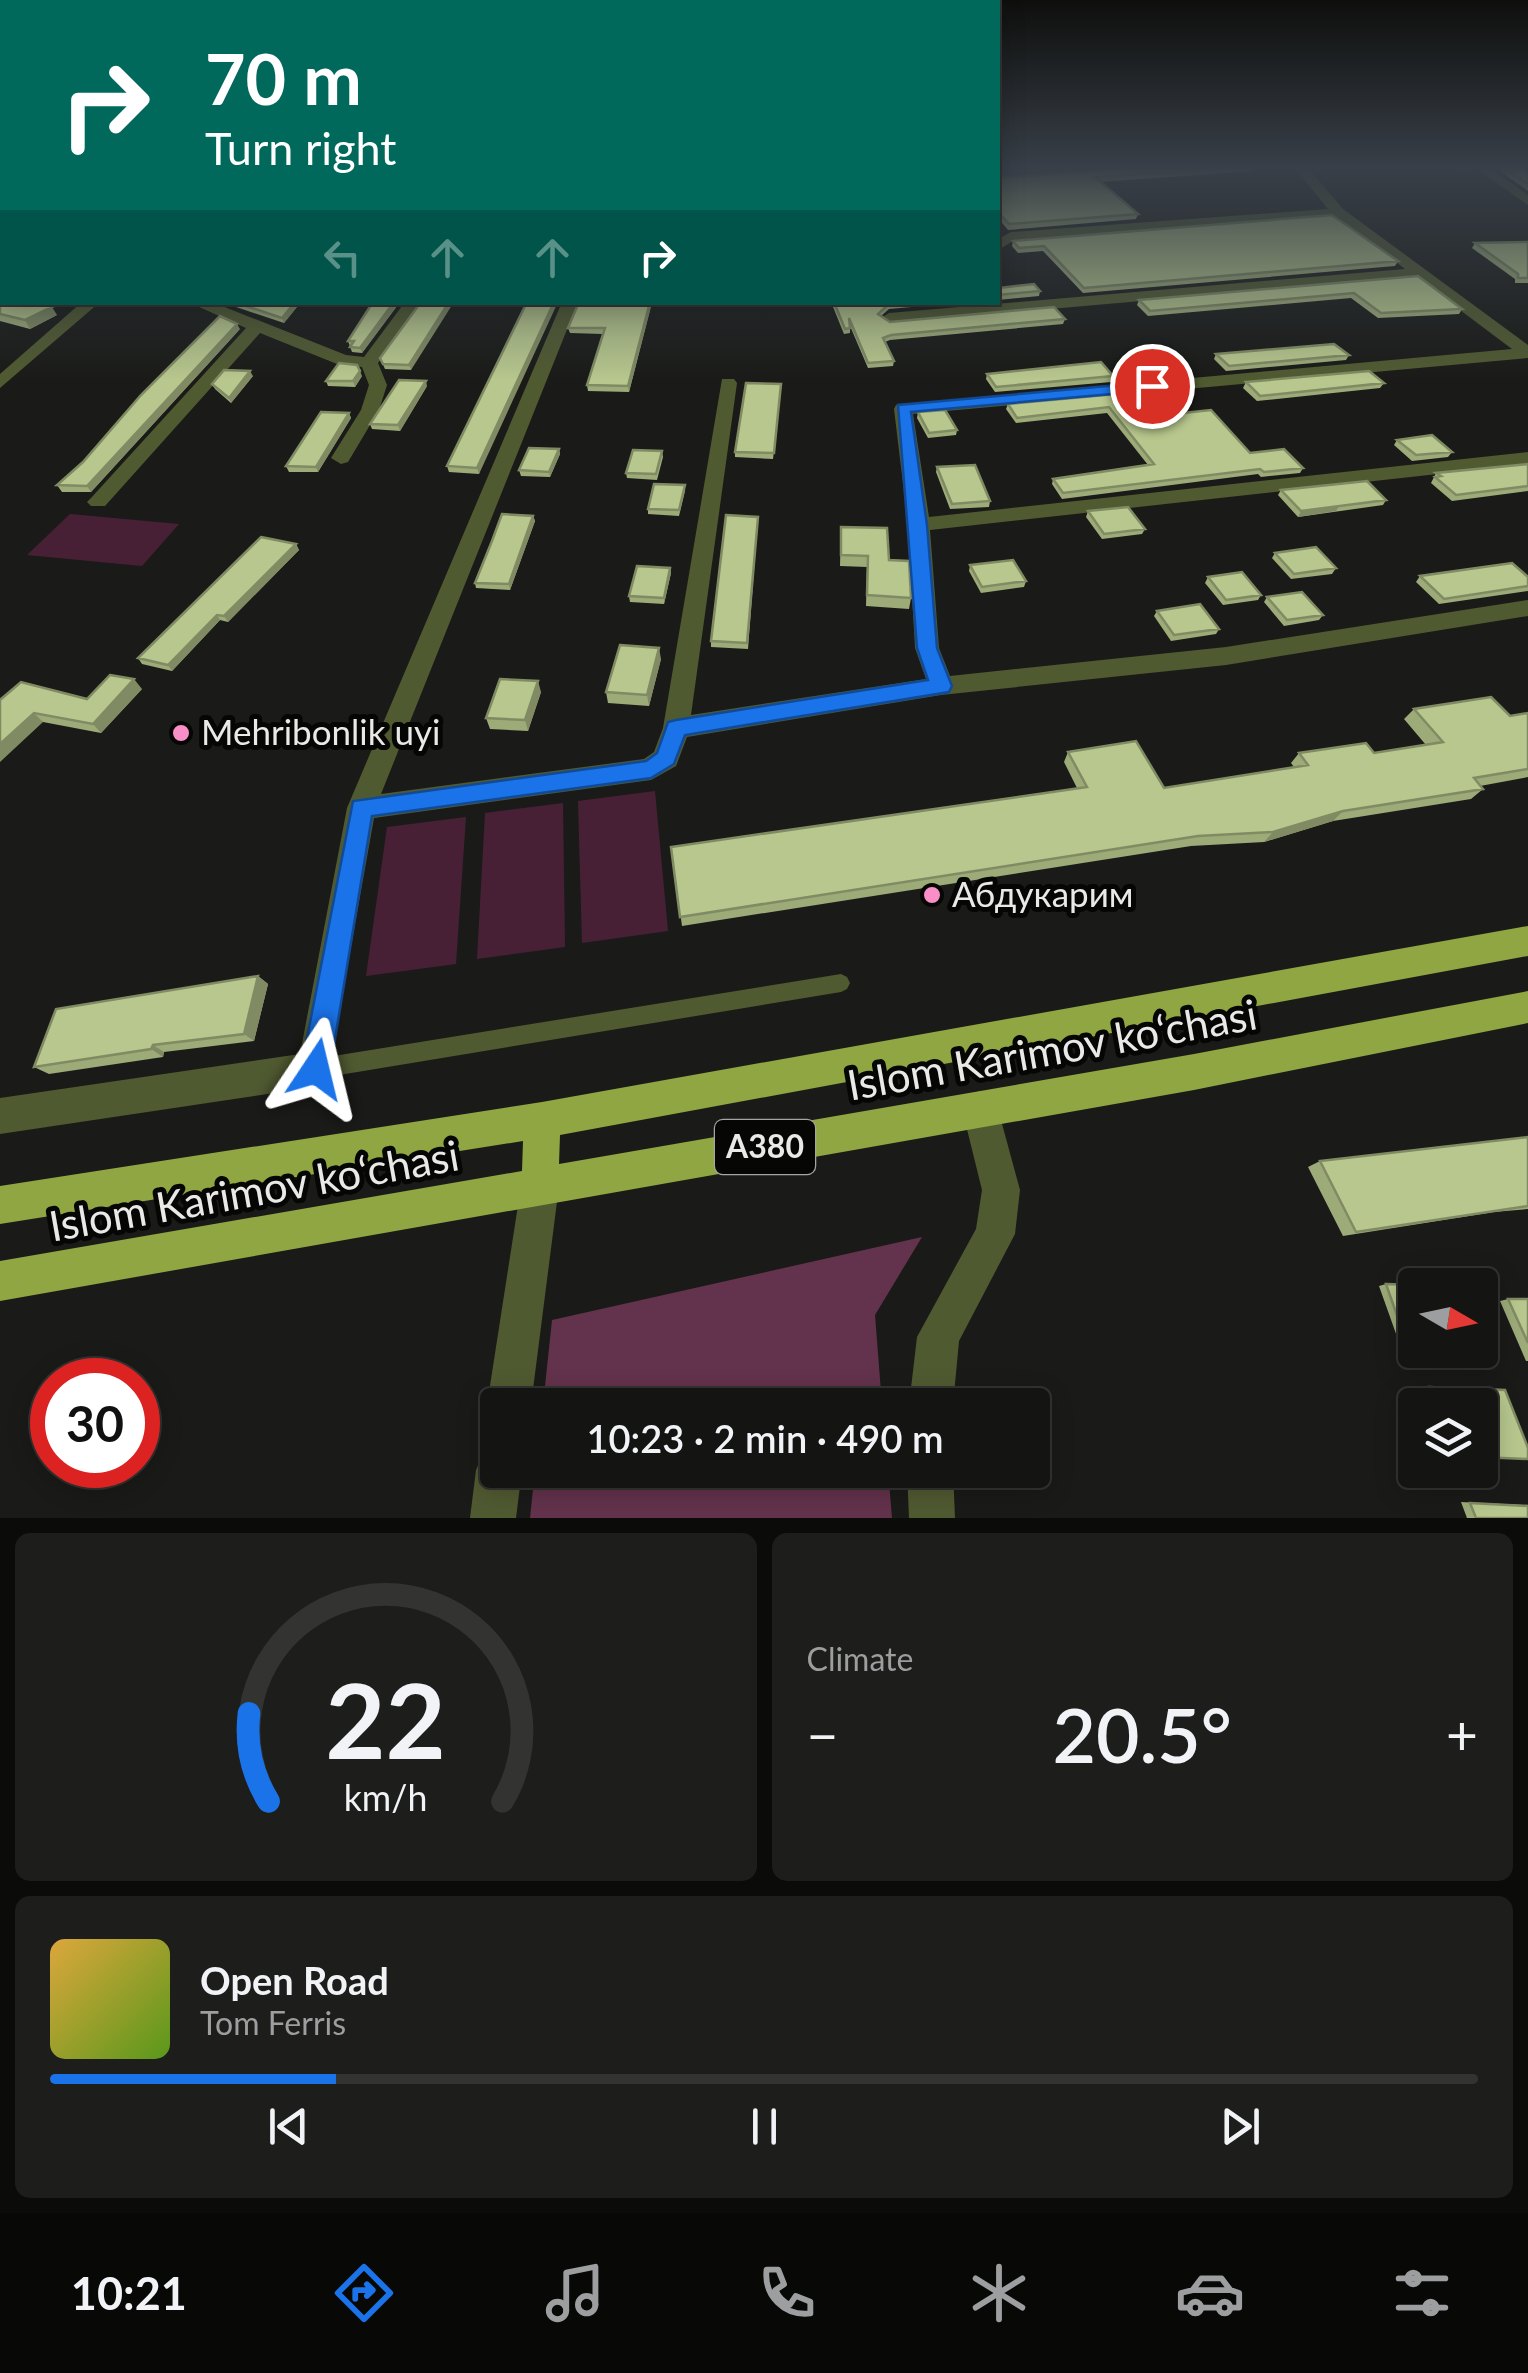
<!DOCTYPE html>
<meta charset="utf-8">
<style>
:root{--surface:#141412;--page:#1d1d1b;--text:#f1f3f6;--muted:#9d9e9f;--line:#333332;--accent:#1a73e8}
body{margin:0;font-family:Lato,sans-serif;background:var(--page);color:var(--text);height:100vh;display:flex;flex-direction:column;font-size:38px;white-space:nowrap}
*{box-sizing:border-box;margin:0}
p{font-size:32px;color:var(--muted)}
.icon{flex:none;width:55px;height:55px;fill:none;stroke:currentColor;stroke-width:2;stroke-linecap:round;stroke-linejoin:round}
.map{position:relative;height:1518px;overflow:hidden}
.details{display:flex;flex-direction:column;gap:15px;padding:15px;background:#0b0b0a;flex:1}
.details>*{flex:none}
.top-card{position:absolute;left:0px;top:0px;width:1000px;height:305px;box-shadow:0 5px 25px #0003,0 0 0 2px var(--line);background:#00695c;color:#fff;overflow:hidden}
.needle{width:65px;rotate:99deg}
.fabs{position:absolute;left:1398px;top:1268px;display:grid;gap:20px}
.fabs a{display:grid;place-items:center;width:100px;height:100px;border-radius:10px;background:var(--surface);box-shadow:0 5px 25px #0003,0 0 0 2px var(--line);font-size:50px}
.speed{position:absolute;left:30px;top:1358px;display:flex;gap:20px;font-size:50px;font-weight:700;text-align:center}
.speed>*{display:grid;place-content:center;width:130px;height:130px;border-radius:50%;background:var(--surface);box-shadow:0 5px 25px #0003,0 0 0 2px var(--line);line-height:1}
.speed .limit{border:15px solid #d22;background:#fff;color:#111}
.pin{position:absolute;display:grid;place-items:center;width:85px;height:85px;color:#fff;margin:-42px;border:5px solid #fff;border-radius:50%;box-shadow:0 2px 10px #0007}
.me{position:absolute;width:110px;margin:-55px;rotate:10deg;stroke-linejoin:round;filter:drop-shadow(0 0 8px #0008)}
.turn{display:flex;align-items:center;gap:35px;height:210px;padding:0 40px;font-size:45px}
.turn .icon{width:130px;height:130px;stroke-width:2.5}
.turn b{display:block;font-size:70px;line-height:85px}
.lanes{display:flex;align-items:center;height:95px;padding:0 40px;background:#0003;justify-content:center;gap:50px;direction:ltr}
.lanes .off{opacity:.35}
.big{font-size:75px;font-weight:600;line-height:1.1}
.details .card{flex:1;display:flex;flex-direction:column;justify-content:center;gap:15px;min-width:0;padding:0 35px;border-radius:15px;background:var(--page)}
.details .dial{align-items:center;gap:0}
.dial svg{height:260px;overflow:visible;fill:none;stroke:var(--line);stroke-width:7;stroke-linecap:round;text-anchor:middle}
.dial text{fill:var(--text);stroke:none}
.song{display:flex;align-items:center;gap:30px}
.cover{width:120px;height:120px;border-radius:15px;background:linear-gradient(135deg,hsl(40 70% 55%),hsl(90 70% 35%))}
.played{height:10px;border-radius:5px;background:linear-gradient(90deg,var(--accent) 20%,var(--line) 20%)}
.keys{display:flex;justify-content:space-around;direction:ltr}
.heat{display:flex;justify-content:space-between;align-items:center;font-size:55px;direction:ltr}
.details .tiles{flex:1;display:grid;gap:15px;grid-template-columns:1fr 1fr}
.card:last-child{grid-column:span 2}
.trip{position:absolute;left:480px;top:1388px;width:570px;height:100px;border-radius:10px;background:var(--surface);box-shadow:0 5px 25px #0003,0 0 0 2px var(--line);font-weight:600;line-height:100px;text-align:center}
.dock{display:flex;height:160px;justify-content:space-around;align-items:center;background:#080807;color:var(--muted)}
.dock .icon{width:70px;height:70px}
.dock .selected{color:var(--accent)}
.dock b{font-size:45px;color:var(--text)}
.map>svg:first-child{display:block}
</style>
<div class="map">
<svg width="1528" height="1518" viewBox="0 0 1528 1518">
<rect width="100%" height="100%" fill="#1a1b18"/>
<path fill="#482036" d="M70 514 179 524 142 566 27 555Z
M655 791 668 931 582 943 578 801Z
M563 803 565 947 477 959 485 813Z
M466 817 456 964 366 976 387 827Z"/>
<path fill="#63324c" d="M922 1237 875 1315 882 1405H543L552 1320Z
M535 1470H888L892 1518H530Z"/>
<g fill="none" stroke-linecap="round" stroke-linejoin="round">
<path fill="#505a31" fill-rule="evenodd" d="M841 974 847 977 850 983 847 989 841 992 315 1079 308 1076 305 1069 308 1062 315 1059Z"/>
<path fill="#505a31" fill-rule="evenodd" d="M1054 167H1110L1104 171 998 179V171Z
M1294 167H1307L1343 209 1528 345V358L913 414 929 517 1528 452V464L930 530 939 648 950 676 1226 647 1528 600V616L1226 665 941 695 687 737 676 766 651 780 374 818 327 1081 315 1087 0 1134V1098L300 1054 347 808 562 302H578L381 794 644 759 654 752 663 728 722 379H734L737 383 691 715 926 679 915 648 908 525 894 409 896 405 1512 349 1416 277 889 323 881 318 889 313 1405 269 1335 216 1015 240 998 250V239L1011 232 1328 209Z
M1474 167H1488L1528 195V205Z
M0 224H2V233H0Z
M82 302H100L0 388V374Z
M188 302H212L346 355 364 357 405 302H422L378 363 387 385 379 410 348 462 341 464 331 458 361 410 369 385 362 367 337 364 260 333 105 506H91L87 502 91 498 246 328Z
M980 1091 993 1096 998 1109 1020 1190 1015 1234 959 1341 953 1405H909L917 1337 976 1229 982 1190 962 1109 967 1096Z
M907 1470H953L955 1518H909Z"/>
<path fill="#505a31" fill-rule="evenodd" d="M540 1167 554 1172 559 1186 531 1405H498V1422L487 1405 521 1186 526 1172Z
M498 1448V1470H522L516 1518H470L476 1470 483 1454Z"/>
<path fill="#90a642" fill-rule="evenodd" d="M1528 926V956L560 1135 559 1164 1194 1054 1528 991V1023L1194 1090 0 1301V1261L522 1171 523 1141 0 1224V1186L542 1102Z"/>
</g>
<path fill="#9dab79" d="M1255 167 1254 171 1100 182 1138 214 1136 219 1008 230 998 218V176L999 178Z
M1454 167H1473L1472 170 1456 169Z
M1494 167H1520L1528 174V191Z
M1013 241 1398 261 1395 266 1083 293 1043 251 1018 253 1012 246Z
M1528 242V283H1515V279L1472 248 1475 243Z
M1418 276 1462 309 1459 314 1378 318 1351 298 1148 316 1137 305 1139 300Z
M998 288 1040 291 1039 296 998 300Z
M0 294 57 315 30 329 0 321Z
M233 302H301L284 323 236 307Z
M373 302H400L362 353 352 352 348 341Z
M421 302 411 370 385 369 380 358Z
M527 302 479 474 449 472 447 466Z
M579 302H652L629 392 588 391 587 385 603 334 570 333 568 328Z
M831 302H968L889 309 881 316 890 322 1065 319 1063 324 890 340 885 342 894 361 893 366 868 368 850 326V333L844 334Z
M240 329 91 492H62L57 485Z
M1216 354 1349 355 1346 360 1226 371 1214 359Z
M987 374 1113 376 1111 382 995 392 986 379Z
M253 376 231 403 215 389 212 384Z
M362 376 355 387 328 386 326 381Z
M1246 382 1384 383 1380 388 1257 401 1243 388Z
M781 384 773 459 735 457V452Z
M427 386 400 431 372 429 370 424Z
M1127 393 1146 417 1250 453 1303 468 1300 473 1261 477 1258 474 1062 499 1052 484 1053 479 1148 465 1107 413 1016 423 1006 409 1008 404Z
M918 412 957 430 956 435 928 438 917 418Z
M349 413 351 418 318 472H289L286 466Z
M1397 440 1452 452 1448 457 1412 461 1394 445Z
M559 449 560 454 550 477 521 476 519 470Z
M662 451 663 457 657 480 627 478 626 473Z
M1528 464V491L1452 501 1431 483 1436 473Z
M937 467 990 501 989 507 950 509 936 472Z
M685 485V491L679 516 648 514V509Z
M1281 490 1386 500 1383 505 1298 517 1278 495Z
M1088 511 1145 529 1142 534 1102 539 1086 517Z
M533 516 535 521 510 590 476 588 475 583Z
M758 517 748 649 711 647V641Z
M841 527 911 598 909 609 866 606 867 567 840 566Z
M296 544 299 550 228 622 220 620 172 671 142 664 138 658Z
M1275 553 1336 568 1332 574 1291 579 1272 558Z
M970 565 1026 581 1024 587 981 593 969 571Z
M670 568 671 573 664 604 630 602 629 596Z
M1420 576 1528 577V591L1439 604 1416 582Z
M1208 577 1261 595 1258 600 1223 605 1205 583Z
M1267 597 1323 615 1319 620 1284 626 1264 602Z
M1157 611 1219 629 1216 634 1171 641 1154 616Z
M661 659 649 706 608 703 606 692Z
M142 689 101 733 43 722 0 700 87 699Z
M541 692 528 731 490 729 486 718Z
M1414 709 1510 716 1528 713V777L1480 786 1483 789 1471 799 1333 821 1264 842 1191 846 682 926 671 847 1077 788 1064 762 1068 752 1164 788 1294 767 1291 763 1299 753H1374L1426 745 1404 719Z
M258 976 268 984 254 1041 164 1052 163 1057 49 1074 34 1067Z
M1528 1137V1209L1494 1212 1343 1236 1308 1167 1320 1161Z
M1386 1284 1415 1285V1346L1400 1345 1379 1286Z
M1508 1299H1528V1361H1526L1500 1301Z
M1421 1387H1429L1480 1405H1427Z
M1461 1502 1528 1505V1518H1467Z"/>
<path fill="#808b63" d="M295 302H301L284 323 282 318Z
M394 302H400L362 353 360 348Z
M449 302H454L411 370 409 365Z
M554 302H558L479 474 477 468Z
M650 302 652 303 629 392 628 386Z
M52 307 57 315 30 329 25 320Z
M237 324 240 329 91 492 87 486Z
M250 371 253 376 231 403 229 398Z
M360 371 362 376 355 387 353 381Z
M426 381 427 386 400 431 398 425Z
M349 413 351 418 318 472 316 467Z
M559 449 560 454 550 477 549 472Z
M1339 506 1336 511 1298 517 1301 511Z
M533 516 535 521 510 590 509 584Z
M296 544 299 550 228 622 224 616Z
M670 568 671 573 664 604V598Z
M217 615 220 620 172 671 168 665Z
M659 648 661 659 649 706 647 695Z
M134 679 142 689 101 733 93 724Z
M538 681 541 692 528 731 525 720Z
M34 713 43 722 0 762V744Z
M1343 811 1333 821 1264 842 1273 832Z
M258 976 268 984 254 1041 244 1034Z
M153 1045 164 1052 163 1057 151 1049Z"/>
<path fill="#b7c78d" stroke="#808b63" stroke-width="2.5" d="M0 167H2V211H0Z
M1111 167H1250L1095 177 1138 214 1009 224 998 212V176L999 178 1106 170Z
M1503 167H1520L1528 174V184Z
M1332 215 1398 261 1084 288 1044 246 1019 248 1013 241Z
M1528 242V278H1518V274L1475 243Z
M1418 276 1462 309 1381 313 1354 293 1150 311 1139 300Z
M1034 284 1040 291 998 295V288Z
M0 294H2V302H34L52 307 25 320 0 314Z
M234 302H295L282 318Z
M373 302H394L360 348 350 347 354 341H348Z
M421 302H449L409 365 383 364 380 358Z
M527 302H554L477 468 447 466Z
M579 302H650L628 386 587 385 605 328H568Z
M834 302H909L889 304 878 314 890 322 1054 307 1065 319 891 335 883 338 894 361 868 363 849 318 850 328 845 329Z
M220 316 237 324 87 486 57 485 83 462 141 395Z
M1334 344 1349 355 1229 366 1216 354Z
M1101 362 1113 376 996 387 987 374Z
M339 363 357 365 360 371 353 381H326Z
M224 370 250 371 229 398 212 384Z
M1369 371 1384 383 1260 396 1246 382Z
M399 380 426 381 398 425 370 424Z
M746 383 781 384 774 453 735 452Z
M1127 393 1146 417 1211 410 1250 453 1284 449 1303 468 1264 472 1260 469 1063 493 1053 479 1154 464 1109 407 1017 418 1008 404Z
M945 410 957 430 929 433 918 412Z
M321 412 349 413 316 467 286 466Z
M1432 435 1452 452 1416 455 1397 440Z
M529 448 559 449 549 472 519 470Z
M633 450 662 451 656 474 626 473Z
M1528 464V486L1456 495 1435 477 1441 476 1436 473Z
M975 465 990 501 952 504 937 467Z
M1367 481 1386 500 1301 511 1281 490Z
M654 484 685 485 679 510 648 509Z
M1128 507 1145 529 1104 534 1088 511Z
M502 514 533 516 509 584 475 583 492 541Z
M726 515 758 517 747 643 711 641Z
M841 527 887 528 889 560 909 561 911 598 867 595 868 556 841 555Z
M261 537 296 544 224 616 217 615 168 665 138 658Z
M1316 547 1336 568 1294 574 1275 553Z
M1013 560 1026 581 982 587 970 565Z
M1512 563 1528 577V586L1444 599 1420 576Z
M637 566 670 568 664 598 629 596Z
M1242 572 1261 595 1226 600 1208 577Z
M1302 592 1323 615 1287 620 1267 597Z
M1200 604 1219 629 1174 635 1157 611Z
M620 645 659 648 647 695 606 692Z
M110 675 134 679 93 724 34 713 0 744V700L21 682 87 699Z
M500 679 538 681 525 720 486 718Z
M1491 697 1510 716 1528 713V769L1474 778 1483 789 1343 811 1273 832 1198 836 680 917 671 847 1087 787 1068 752 1136 741 1164 788 1308 765 1299 753 1366 743 1374 753 1443 742 1414 709Z
M258 976 244 1034 153 1045 151 1049 34 1067 56 1009Z
M1528 1137V1206L1356 1232 1320 1161Z
M1386 1284 1415 1285V1344H1407Z
M1508 1299H1528V1343Z
M1429 1387 1505 1390 1528 1448V1459L1480 1457V1405H1435Z
M1470 1503 1528 1506V1518H1476Z"/>
<linearGradient id="sky" x2="0" y2="1"><stop stop-color="#0e0f0d"/><stop offset="0.44" stop-color="#383f48"/><stop offset="1" stop-color="#383f48" stop-opacity="0"/></linearGradient>
<rect width="1528" height="380" fill="url(#sky)"/>
<path fill="#1a73e8" stroke="#114b97" stroke-width="2.5" d="M1152 382 1157 383V390L911 412 927 525 937 648 952 686 949 692 685 735 674 764 651 778 372 816 330 1069 326 1080 316 1084 305 1080 301 1069 353 801 646 761 657 753 668 722 676 720 928 680 917 648 898 405Z"/>
<g fill="#fa8fc8" stroke="#060605" stroke-width="4">
<circle cx="181" cy="733" r="10"/>
<circle cx="932" cy="895" r="10"/>
</g>
<g text-anchor="middle" stroke-width="10" stroke-linejoin="round" paint-order="stroke">
<rect fill="#060605" stroke="#a5a6a4" stroke-width="2.5" x="715" y="1120" width="100" height="54" rx="8"/>
<g font-size="32" font-weight="bold" fill="#e9eae8">
<text x="765" y="1158">A380</text>
</g>
<g font-size="35" fill="#e9eae8" stroke="#060605" text-anchor="start">
<text x="201" y="745">Mehribonlik uyi</text>
<text x="952" y="907">Абдукарим</text>
</g>
<g font-size="42" fill="#e9eae8" stroke="#060605">
<text transform="translate(1052 1050) rotate(-10)" y="15">Islom Karimov ko‘chasi</text>
<text transform="translate(254 1191) rotate(-10)" y="15">Islom Karimov ko‘chasi</text>
</g>
</g>
</svg>
<div class="fabs">
<a><svg class="needle" viewBox="-14 -14 28 28"><path d="M0-13l5 13h-10z" fill="#e53935"/><path d="M0 13l5-13h-10z" fill="#9d9e9f"/></svg></a>
<a><svg class="icon" aria-label="layers" viewBox="0 0 24 24"><path d="M12 4l9 5-9 5-9-5zM3 14l9 5 9-5"/></svg></a>
</div>
<div class="speed"><div class="limit">30</div></div>
<div class="pin" style="left:1152px;top:386px;background:#d93025"><svg class="icon" aria-label="arrive" viewBox="0 0 24 24"><path d="M6 21V4h12l-3 4 3 4H6"/></svg></div>
<svg class="me" style="left:316px;top:1069px" viewBox="-20 -20 40 40"><path d="M0-17L14 15 0 8-14 15z" fill="#1a73e8" stroke="#fff" stroke-width="4"/></svg>
<div class="trip">10:23 · 2 min · 490 m</div>
<div class="top-card">
<div class="turn"><svg class="icon" aria-label="right" viewBox="0 0 24 24"><path d="M7 20v-9h11M14 6l5 5-5 5"/></svg><div><b>70 m</b>Turn right</div></div>
<div class="lanes"><svg class="icon off" aria-label="left" viewBox="0 0 24 24"><path d="M17 20v-9H6M10 6l-5 5 5 5"/></svg><svg class="icon off" aria-label="ahead" viewBox="0 0 24 24"><path d="M12 20V5M6 11l6-6 6 6"/></svg><svg class="icon off" aria-label="ahead" viewBox="0 0 24 24"><path d="M12 20V5M6 11l6-6 6 6"/></svg><svg class="icon" aria-label="right" viewBox="0 0 24 24"><path d="M7 20v-9h11M14 6l5 5-5 5"/></svg></div>
</div>
</div>
<section class="details">
<div class="tiles">
<div class="card dial"><svg viewBox="0 0 100 80">
<path d="M14 69A42 42 0 1 1 86 69"/>
<path d="M14 69A42 42 0 0 1 8 42" stroke="#1a73e8"/>
<text x="50" y="56" font-size="32" font-weight="700">22</text>
<text x="50" y="72" font-size="11">km/h</text>
</svg></div>
<div class="card"><p>Climate</p>
<div class="heat"><a>−</a><b class="big">20.5°</b><a>+</a></div>
</div>
<div class="card">
<div class="song"><i class="cover"></i><div><b>Open Road</b><p>Tom Ferris</p></div></div>
<div class="played"></div>
<div class="keys"><svg class="icon" aria-label="previous" viewBox="0 0 24 24"><path d="M18 5L8 12l10 7zM5 5v14"/></svg><svg class="icon" aria-label="pause" viewBox="0 0 24 24"><path d="M8 5v14M16 5v14"/></svg><svg class="icon" aria-label="next" viewBox="0 0 24 24"><path d="M6 5l10 7-10 7zM19 5v14"/></svg></div>
</div>
</div>
</section>
<nav class="dock">
<b>10:21</b>
<svg class="icon selected" aria-label="directions" viewBox="0 0 24 24"><path d="M12 3l9 9-9 9-9-9zM9 14v-3h6M13 9l2 2-2 2"/></svg>
<svg class="icon" aria-label="music" viewBox="0 0 24 24"><path d="M9 18V5l10-2v13"/><circle cx="6" cy="18" r="3"/><circle cx="16" cy="16" r="3"/></svg>
<svg class="icon" aria-label="phone" viewBox="0 0 24 24"><path d="M5 4h4l2 5-3 2q2 4 5 5l2-3 5 2v4C11 20 4 13 5 4z"/></svg>
<svg class="icon" aria-label="climate" viewBox="0 0 24 24"><path d="M12 3v18M4 7l16 10M4 17L20 7"/></svg>
<svg class="icon" aria-label="car" viewBox="0 0 24 24"><path d="M5 17H2v-5l4-1 3-4h7l3 4 3 1v5h-3M9 17h6M6 11h13"/><circle cx="7" cy="17" r="2"/><circle cx="17" cy="17" r="2"/></svg>
<svg class="icon" aria-label="filters" viewBox="0 0 24 24"><path d="M4 7h16M4 17h16"/><circle cx="9" cy="7" r="2"/><circle cx="15" cy="17" r="2"/></svg>
</nav>
